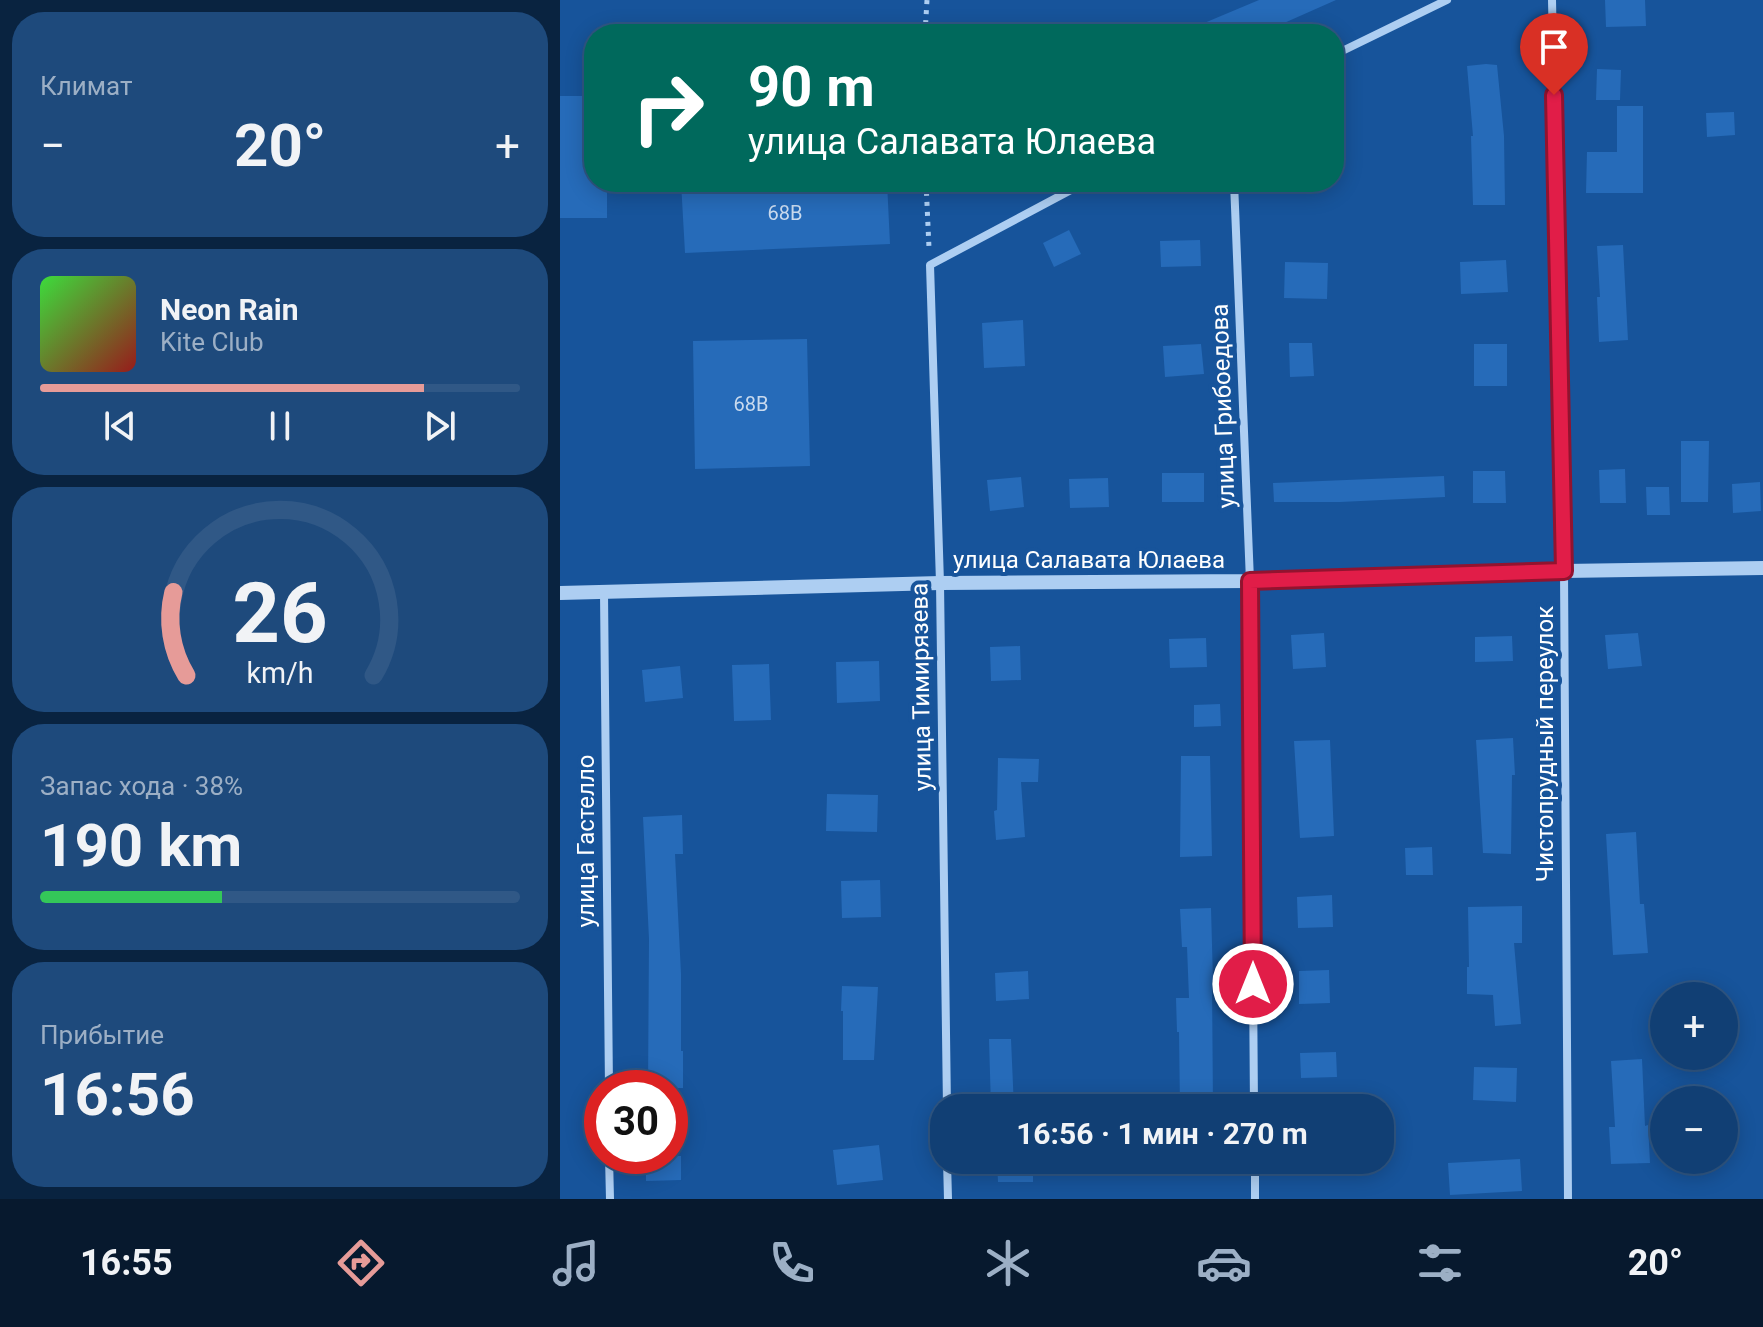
<!DOCTYPE html>
<html lang="ru">
<meta charset="utf-8">
<style>
:root{--surface:#113f74;--page:#1e4a7c;--text:#f1f3f6;--muted:#9cafc5;--line:#305886;--accent:#e69b98}
body{margin:0;font-family:Roboto,sans-serif;background:var(--page);color:var(--text);height:100vh;display:flex;flex-direction:column;font-size:30px;white-space:nowrap}
*{box-sizing:border-box;margin:0}
p{font-size:26px;color:var(--muted)}
.icon{flex:none;width:44px;height:44px;fill:none;stroke:currentColor;stroke-width:2;stroke-linecap:round;stroke-linejoin:round}
.map{position:relative;flex:1;overflow:hidden}
.drawer{display:flex;flex-direction:column;gap:12px;padding:12px;background:#092340;width:560px}
.drawer>*{flex:none}
.top-card{position:absolute;left:24px;top:24px;width:760px;height:168px;border-radius:32px;box-shadow:0 4px 20px #0003,0 0 0 2px var(--line);background:#00695c;color:#fff;overflow:hidden}
.fabs{position:absolute;left:1090px;top:982px;display:grid;gap:16px}
.fabs a{display:grid;place-items:center;width:88px;height:88px;border-radius:50%;background:var(--surface);box-shadow:0 4px 20px #0003,0 0 0 2px var(--line);font-size:40px}
.speed{position:absolute;left:24px;top:1070px;display:flex;gap:16px;font-size:40px;font-weight:700;text-align:center}
.speed>*{display:grid;place-content:center;width:104px;height:104px;border-radius:50%;background:var(--surface);box-shadow:0 4px 20px #0003,0 0 0 2px var(--line);line-height:1}
.speed .limit{border:12px solid #d22;background:#fff;color:#111}
.pin{position:absolute;display:grid;place-items:center;width:68px;height:68px;color:#fff;margin:-82px -34px;border-radius:50% 50% 50% 0;rotate:-45deg;box-shadow:0 0 8px #0007}
.pin .icon{rotate:45deg}
.me{position:absolute;width:88px;margin:-44px;rotate:0deg;stroke-linejoin:round;filter:drop-shadow(0 0 6px #0008)}
.turn{display:flex;align-items:center;gap:28px;height:168px;padding:0 32px;font-size:36px}
.turn .icon{width:104px;height:104px;stroke-width:2.5}
.turn b{display:block;font-size:56px;line-height:68px}
.big{font-size:60px;font-weight:700;line-height:1.1}
.drawer .tile{flex:1;display:flex;flex-direction:column;justify-content:center;gap:12px;min-width:0;padding:0 28px;border-radius:32px;background:var(--page)}
.drawer .dial{align-items:center;gap:0}
.dial svg{height:208px;overflow:visible;fill:none;stroke:var(--line);stroke-width:7;stroke-linecap:round;text-anchor:middle}
.dial text{fill:var(--text);stroke:none}
.song{display:flex;align-items:center;gap:24px}
.cover{width:96px;height:96px;border-radius:12px;background:linear-gradient(135deg,hsl(120 70% 55%),hsl(0 70% 35%))}
.played{height:8px;border-radius:4px;background:linear-gradient(90deg,var(--accent) 80%,var(--line) 80%)}
.keys{display:flex;justify-content:space-around;direction:ltr}
.heat{display:flex;justify-content:space-between;align-items:center;font-size:44px;direction:ltr}
.charge{height:12px;border-radius:6px;background:linear-gradient(90deg,#34c759 38%,var(--line) 0)}
.trip{position:absolute;left:370px;top:1094px;width:464px;height:80px;border-radius:32px;background:var(--surface);box-shadow:0 4px 20px #0003,0 0 0 2px var(--line);font-weight:700;line-height:80px;text-align:center}
.dock{display:flex;height:128px;justify-content:space-around;align-items:center;background:#07192e;color:var(--muted)}
.dock .icon{width:56px;height:56px}
.dock .current{color:var(--accent)}
.dock b{font-size:36px;color:var(--text)}
main{display:flex;flex:1;min-height:0}
.map>svg:first-child{display:block}
</style>
<main>
<section class="drawer">
<div class="tile"><p>Климат</p>
<div class="heat"><a>−</a><b class="big">20°</b><a>+</a></div>
</div>
<div class="tile">
<div class="song"><i class="cover"></i><div><b>Neon Rain</b><p>Kite Club</p></div></div>
<div class="played"></div>
<div class="keys"><svg class="icon" aria-label="previous" viewBox="0 0 24 24"><path d="M18 5L8 12l10 7zM5 5v14"/></svg><svg class="icon" aria-label="pause" viewBox="0 0 24 24"><path d="M8 5v14M16 5v14"/></svg><svg class="icon" aria-label="next" viewBox="0 0 24 24"><path d="M6 5l10 7-10 7zM19 5v14"/></svg></div>
</div>
<div class="tile dial"><svg viewBox="0 0 100 80">
<path d="M14 69A42 42 0 1 1 86 69"/>
<path d="M14 69A42 42 0 0 1 9 37" stroke="#e69b98"/>
<text x="50" y="56" font-size="32" font-weight="700">26</text>
<text x="50" y="72" font-size="11">km/h</text>
</svg></div>
<div class="tile"><p>Запас хода · 38%</p><b class="big">190 km</b><div class="charge"></div></div>
<div class="tile"><p>Прибытие</p><b class="big">16:56</b></div>
</section>
<div class="map">
<svg width="1203" height="1199" viewBox="0 0 1203 1199">
<rect width="100%" height="100%" fill="#17549b"/>
<path fill="#266bb9" d="M699 0H776L699 34H618Z
M1045 0H1085L1086 26 1046 27Z
M926 64 937 65 944 136 945 205H913L911 136H913L907 66Z
M1037 69 1061 70 1060 100H1036Z
M0 96H34V182H47V218H0Z
M1057 106H1083V193H1026L1027 152H1057Z
M1174 112 1175 135 1147 137 1146 113Z
M121 182H327L330 244 125 253Z
M509 230 521 254 494 267 483 243Z
M640 240 641 266 601 267 600 241Z
M1063 245 1068 340 1039 342 1037 297H1040L1037 246Z
M946 260 948 292 901 294 900 262Z
M725 262 768 263 767 299 724 298Z
M463 320 465 366 424 368 422 323Z
M247 339 250 466 135 469 133 341Z
M729 343H752L754 376 730 377Z
M641 344 644 374 605 377 603 346Z
M914 344H947V386H914Z
M1121 441H1149L1148 502H1121Z
M1065 469 1066 503H1040L1039 470Z
M913 471H945L946 503H913Z
M602 473H644V502H602Z
M884 476 885 497 780 502H714L713 483Z
M461 477 464 507 430 511 427 480Z
M548 478 549 507 510 508 509 479Z
M1200 482 1201 511 1173 513 1172 484Z
M1086 487H1109L1110 515H1087Z
M764 633 766 667 733 669 731 635Z
M1078 633 1082 666 1048 669 1045 635Z
M952 636 953 661 915 662V637Z
M646 638 647 667 610 668 609 639Z
M460 646 461 680 431 681 430 647Z
M319 661 320 701 277 703 276 662Z
M209 664 211 720 174 721 172 665Z
M120 666 123 698 85 702 82 670Z
M660 704 661 726 634 727V705Z
M953 738 955 775H952L951 854 923 853 916 740Z
M770 740 774 836 740 838 734 741Z
M621 756H650L652 856 620 857Z
M438 758 479 759 478 782H461L465 837 436 840 434 811 437 810Z
M267 794 318 795 317 832 266 831Z
M122 815 123 854H115L121 974V1051H123V1088H88L89 939 83 817Z
M1076 832 1080 904H1084L1088 953 1053 955 1046 834Z
M872 847 873 875H846L845 848Z
M320 880 321 917 282 918 281 881Z
M772 895 773 927 738 928 737 897Z
M962 906V943H954L961 1024 935 1026 933 995 907 994V967H909L908 907Z
M651 908 653 981H652L653 1108H620L619 1032H617L616 998H629L627 947H622L620 909Z
M769 970 770 1003 739 1004V971Z
M468 971 469 999 436 1001 435 973Z
M282 986 318 987 314 1060H283V1011H281Z
M429 1039H451L454 1108H431Z
M776 1052 777 1077 741 1078 740 1053Z
M1082 1059 1085 1126 1088 1125 1090 1163 1051 1164 1049 1127H1055L1051 1061Z
M914 1067 957 1068 956 1102 913 1100Z
M319 1145 323 1180 277 1185 273 1150Z
M86 1156H121V1180L86 1181Z
M960 1159 962 1191 890 1195 888 1163Z
M437 1160H473V1182H438Z"/>
<g fill="none" stroke-linecap="round" stroke-linejoin="round">
<path stroke="#adcef2" stroke-width="5" stroke-dasharray="4 6" stroke-linecap="butt" d="M365 34 367 0
M366 182 369 248"/>
<path stroke="#adcef2" stroke-width="8" d="M992 0 1004 571 1008 1199
M774 55 887 0
M674 182 690 581 694 1108
M44 593 49 1088
M387 1108 380 583 370 265 526 182
M49 1156 50 1199
M387 1160 388 1199
M695 1160V1199"/>
<path stroke="#adcef2" stroke-width="14" d="M0 593 380 583 690 581 1004 571 1203 568"/>
</g>
<g fill="none" stroke-linecap="round" stroke-linejoin="round">
<defs>
<path id="route" d="M693 984 690 581 1004 571 994 95"/>
</defs>
<use href="#route" stroke="#92132f" stroke-width="20"/>
<use href="#route" stroke="#e11d48" stroke-width="14"/>
</g>
<g text-anchor="middle" stroke-width="8" stroke-linejoin="round" paint-order="stroke">
<g font-size="20" fill="#c9daee">
<text x="225" y="220">68В</text>
<text x="191" y="411">68В</text>
</g>
<g font-size="24" fill="#fff" stroke="#17549b">
<text transform="translate(663 406) rotate(-92)" y="8">улица Грибоедова</text>
<text x="529" y="568">улица Салавата Юлаева</text>
<text transform="translate(361 687) rotate(-91)" y="8">улица Тимирязева</text>
<text transform="translate(985 744) rotate(-90)" y="8">Чистопрудный переулок</text>
<text transform="translate(26 841) rotate(-90)" y="8">улица Гастелло</text>
</g>
</g>
</svg>
<div class="fabs">
<a>+</a>
<a>−</a>
</div>
<div class="speed"><div class="limit">30</div></div>
<div class="pin" style="left:994px;top:95px;background:#d93025"><svg class="icon" aria-label="arrive" viewBox="0 0 24 24"><path d="M6 21V4h12l-3 4 3 4H6"/></svg></div>
<svg class="me" style="left:693px;top:984px" viewBox="-20 -20 40 40"><circle r="17" fill="#e11d48" stroke="#fff" stroke-width="3"/><path d="M0-11L8 9 0 5-8 9z" fill="#fff"/></svg>
<div class="trip">16:56 · 1 мин · 270 m</div>
<div class="top-card">
<div class="turn"><svg class="icon" aria-label="right" viewBox="0 0 24 24"><path d="M7 20v-9h11M14 6l5 5-5 5"/></svg><div><b>90 m</b>улица Салавата Юлаева</div></div>
</div>
</div>
</main>
<nav class="dock">
<b>16:55</b>
<svg class="icon current" aria-label="directions" viewBox="0 0 24 24"><path d="M12 3l9 9-9 9-9-9zM9 14v-3h6M13 9l2 2-2 2"/></svg>
<svg class="icon" aria-label="music" viewBox="0 0 24 24"><path d="M9 18V5l10-2v13"/><circle cx="6" cy="18" r="3"/><circle cx="16" cy="16" r="3"/></svg>
<svg class="icon" aria-label="phone" viewBox="0 0 24 24"><path d="M5 4h4l2 5-3 2q2 4 5 5l2-3 5 2v4C11 20 4 13 5 4z"/></svg>
<svg class="icon" aria-label="climate" viewBox="0 0 24 24"><path d="M12 3v18M4 7l16 10M4 17L20 7"/></svg>
<svg class="icon" aria-label="car" viewBox="0 0 24 24"><path d="M5 17H2v-5l4-1 3-4h7l3 4 3 1v5h-3M9 17h6M6 11h13"/><circle cx="7" cy="17" r="2"/><circle cx="17" cy="17" r="2"/></svg>
<svg class="icon" aria-label="filters" viewBox="0 0 24 24"><path d="M4 7h16M4 17h16"/><circle cx="9" cy="7" r="2"/><circle cx="15" cy="17" r="2"/></svg>
<b>20°</b>
</nav>
